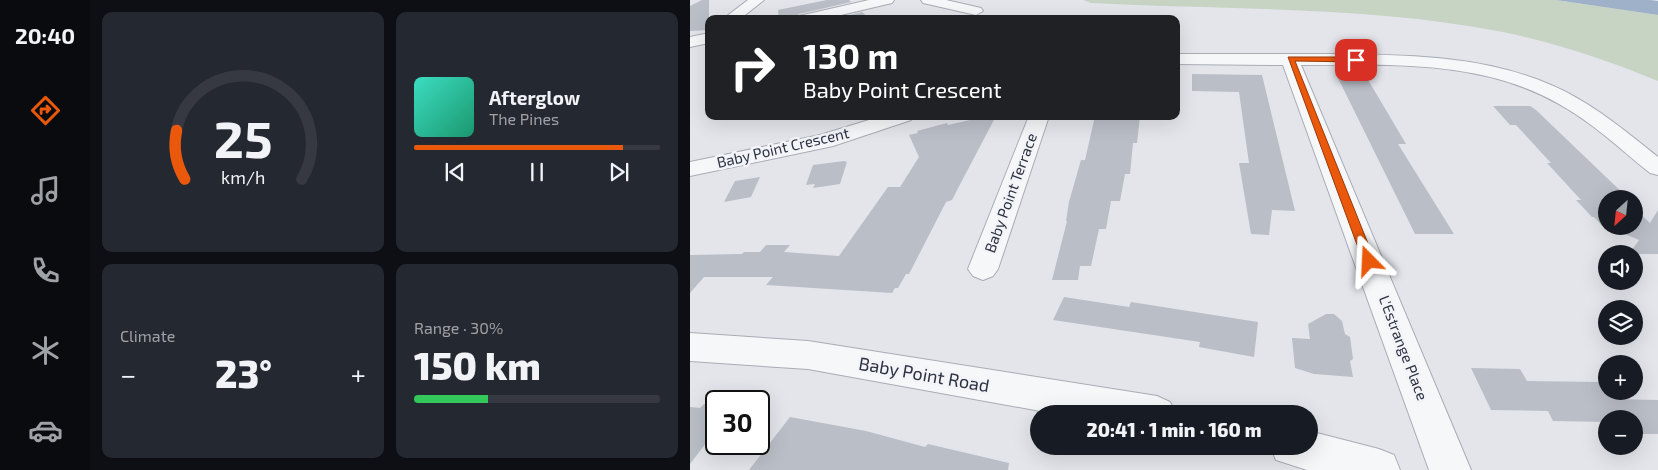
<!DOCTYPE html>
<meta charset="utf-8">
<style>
:root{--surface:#171b24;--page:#242831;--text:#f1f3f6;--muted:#9ea1a6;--line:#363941;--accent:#ea580c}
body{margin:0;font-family:"Exo 2",sans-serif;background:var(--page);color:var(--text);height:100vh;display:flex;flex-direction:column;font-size:19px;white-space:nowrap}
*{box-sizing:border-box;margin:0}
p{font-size:16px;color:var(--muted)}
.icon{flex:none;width:28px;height:28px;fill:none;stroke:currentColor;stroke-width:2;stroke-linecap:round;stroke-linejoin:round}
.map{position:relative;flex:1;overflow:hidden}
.panel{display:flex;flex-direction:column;gap:12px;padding:12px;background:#0d0f14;width:600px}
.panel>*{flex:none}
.top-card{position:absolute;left:15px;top:15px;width:475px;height:105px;border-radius:10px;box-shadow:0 5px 20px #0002;background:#202124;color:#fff;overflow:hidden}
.needle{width:32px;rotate:207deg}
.controls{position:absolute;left:908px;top:190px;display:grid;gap:10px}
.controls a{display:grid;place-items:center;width:45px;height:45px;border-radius:50%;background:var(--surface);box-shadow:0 5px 20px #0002;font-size:25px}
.speed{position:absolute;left:15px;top:390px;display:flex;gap:10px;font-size:25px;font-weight:700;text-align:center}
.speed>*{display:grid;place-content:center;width:65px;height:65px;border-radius:50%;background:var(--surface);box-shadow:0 5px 20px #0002;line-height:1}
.speed .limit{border:2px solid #111;border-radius:8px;background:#fff;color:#111}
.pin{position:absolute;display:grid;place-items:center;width:42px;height:42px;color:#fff;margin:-21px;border-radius:10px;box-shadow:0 2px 8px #0006}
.me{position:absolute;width:55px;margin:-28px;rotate:339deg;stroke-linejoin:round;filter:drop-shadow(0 0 4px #0008)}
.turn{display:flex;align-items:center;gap:18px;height:105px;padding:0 15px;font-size:22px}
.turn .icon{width:65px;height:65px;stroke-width:2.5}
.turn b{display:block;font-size:35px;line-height:42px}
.big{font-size:38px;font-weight:800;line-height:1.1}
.panel .widget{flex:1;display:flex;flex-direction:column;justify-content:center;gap:8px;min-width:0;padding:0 18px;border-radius:10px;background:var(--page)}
.panel .dial{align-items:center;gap:0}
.dial svg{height:130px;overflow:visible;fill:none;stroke:var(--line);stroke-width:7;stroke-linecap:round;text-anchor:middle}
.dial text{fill:var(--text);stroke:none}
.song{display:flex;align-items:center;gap:15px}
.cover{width:60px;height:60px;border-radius:8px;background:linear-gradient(135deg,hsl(170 70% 55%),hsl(160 70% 35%))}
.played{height:5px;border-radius:2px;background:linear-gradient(90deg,var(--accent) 85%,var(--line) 85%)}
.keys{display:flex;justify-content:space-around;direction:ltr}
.heat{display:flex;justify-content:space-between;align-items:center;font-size:28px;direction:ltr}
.charge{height:8px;border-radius:4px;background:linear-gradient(90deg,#34c759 30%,var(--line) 0)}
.panel .tiles{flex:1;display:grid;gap:12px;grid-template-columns:repeat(2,1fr)}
.trip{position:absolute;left:340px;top:405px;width:288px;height:50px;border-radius:25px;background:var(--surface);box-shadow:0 5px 20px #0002;font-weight:800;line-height:50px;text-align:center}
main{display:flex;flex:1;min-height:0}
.menu{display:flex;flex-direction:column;width:90px;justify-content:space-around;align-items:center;background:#090b0e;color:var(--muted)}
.menu .icon{width:35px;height:35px}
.menu .current{color:var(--accent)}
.menu b{font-size:22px;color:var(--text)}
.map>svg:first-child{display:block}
</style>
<main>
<nav class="menu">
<b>20:40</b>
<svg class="icon current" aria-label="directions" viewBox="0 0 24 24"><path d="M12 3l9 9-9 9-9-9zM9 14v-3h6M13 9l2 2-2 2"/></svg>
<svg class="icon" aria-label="music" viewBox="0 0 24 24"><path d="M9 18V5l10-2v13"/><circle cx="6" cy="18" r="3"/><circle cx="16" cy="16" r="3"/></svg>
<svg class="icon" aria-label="phone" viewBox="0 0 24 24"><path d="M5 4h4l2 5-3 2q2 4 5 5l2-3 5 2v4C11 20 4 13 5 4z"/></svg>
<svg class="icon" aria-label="climate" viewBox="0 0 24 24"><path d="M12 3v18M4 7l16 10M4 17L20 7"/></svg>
<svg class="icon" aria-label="car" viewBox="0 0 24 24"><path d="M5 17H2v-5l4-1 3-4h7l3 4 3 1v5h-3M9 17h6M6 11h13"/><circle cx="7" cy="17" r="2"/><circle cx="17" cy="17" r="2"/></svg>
</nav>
<section class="panel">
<div class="tiles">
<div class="widget dial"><svg viewBox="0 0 100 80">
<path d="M14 69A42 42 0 1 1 86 69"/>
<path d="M14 69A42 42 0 0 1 9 39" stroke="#ea580c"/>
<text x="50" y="56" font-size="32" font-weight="700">25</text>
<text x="50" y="72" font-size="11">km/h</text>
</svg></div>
<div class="widget">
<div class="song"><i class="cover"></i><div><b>Afterglow</b><p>The Pines</p></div></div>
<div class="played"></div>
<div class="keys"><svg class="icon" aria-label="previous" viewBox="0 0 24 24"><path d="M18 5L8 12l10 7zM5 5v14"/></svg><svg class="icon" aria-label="pause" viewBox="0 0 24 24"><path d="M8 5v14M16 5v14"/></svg><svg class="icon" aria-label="next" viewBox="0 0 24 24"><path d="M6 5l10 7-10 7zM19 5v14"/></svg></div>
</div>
<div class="widget"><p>Climate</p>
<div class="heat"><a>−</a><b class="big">23°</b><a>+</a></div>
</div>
<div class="widget"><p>Range · 30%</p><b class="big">150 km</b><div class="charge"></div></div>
</div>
</section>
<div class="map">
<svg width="968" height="470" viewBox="0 0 968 470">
<rect width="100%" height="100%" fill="#e3e5eb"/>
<path fill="#c7d4c4" d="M393 0H866L968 15V81C918 60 866 43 813 32 681 6 535 10 401 3Z"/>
<path fill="#9fb1c9" d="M866 0H960L968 1V15Z"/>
<path fill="#babec7" d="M12 0H19V30L0 31V6Z
M137 0H159L161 2 109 14 105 19H89L88 10Z
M172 12 180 19H143Z
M502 74 572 75 605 211 582 210 579 235 561 234 549 163H559L549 92 502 91Z
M648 78H677L716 144H708L764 234H725Z
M803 106H840L846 110 939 199H916V226H944V203L949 208H944L960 223 968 210V254H939L949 240 923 229H915L904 217H902L886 200H891L857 163H861L826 125H820Z
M286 116H306L265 194 262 200 256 202 219 274H216L208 288H205L202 293 76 285 83 277H14L0 293V255L52 254 54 252H70L76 245H100L94 252 149 256 198 187H210L229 157 219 135 228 133 227 131 257 123 258 125 284 119Z
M405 116H450L447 143H443L440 174H435L430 201H421L416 229H409L401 266H390L388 280H362L377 221H376L379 202 391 160H395Z
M154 161 157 162 150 184 123 188 125 184 116 185 123 165Z
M70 177 61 197 34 202 45 181Z
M374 297 439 307 441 302 568 322 564 357 509 347 510 342 363 320Z
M636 314H644L652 321 655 334 660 337 663 359 660 361 663 377 624 374 605 368 602 338 620 339 618 324Z
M781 368 830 369 837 381 911 382 922 399 968 400V434H948L944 428V419H916V422L863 421 858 411 801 410Z
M14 404 26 406V430L0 464V407L10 408Z
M100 417 176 431 235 447 238 444 319 463 318 470H59Z"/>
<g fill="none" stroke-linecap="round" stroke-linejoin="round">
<defs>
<path id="minor" d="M58 0H74L50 19H33Z
M179 0H204L202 3 134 19H107L109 16Z
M231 0H256L291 8 293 11 286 15 233 3Z
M19 33V43L0 47V37Z
M486 54C538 54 590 54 642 54 716 55 792 55 861 85 901 102 934 130 968 157V175L960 173C930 149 902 122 869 104 790 59 698 65 611 65L781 470H739L593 65 486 64Z
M192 116H224L221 120 143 146 0 176V162L130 135Z
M339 116H359L308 269 303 276 293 280 283 276 278 269Z
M0 333 118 341 467 396 480 402 486 414H367L118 369 0 361Z
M619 431 689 449 704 455 710 470H617L586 460 580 446H619Z"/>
</defs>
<use href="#minor" stroke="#a8acb5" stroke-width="2"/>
<use href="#minor" fill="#f6f7f9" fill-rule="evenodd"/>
</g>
<path fill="#ea580c" stroke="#983908" d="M598 57H666L670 60 666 62 605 61 685 261 683 264 679 265 673 261Z"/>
<g text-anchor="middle" stroke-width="5" stroke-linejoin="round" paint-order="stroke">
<g font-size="15" fill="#2b3242" stroke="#f3f4f8">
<text transform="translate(93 148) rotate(-13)" y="5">Baby Point Crescent</text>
<text transform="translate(321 193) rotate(-70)" y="5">Baby Point Terrace</text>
<text transform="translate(713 348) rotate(69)" y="5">L'Estrange Place</text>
</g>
<g font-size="18" fill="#2b3242" stroke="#f3f4f8">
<text transform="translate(234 375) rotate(10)" y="6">Baby Point Road</text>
</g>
</g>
</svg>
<div class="controls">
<a><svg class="needle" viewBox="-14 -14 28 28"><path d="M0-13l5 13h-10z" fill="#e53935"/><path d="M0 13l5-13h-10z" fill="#9ea1a6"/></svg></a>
<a><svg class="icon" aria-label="sound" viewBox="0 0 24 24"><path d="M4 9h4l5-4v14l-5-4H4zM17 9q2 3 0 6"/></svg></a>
<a><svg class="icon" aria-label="layers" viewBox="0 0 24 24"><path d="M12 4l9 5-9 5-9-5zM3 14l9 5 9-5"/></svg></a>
<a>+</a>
<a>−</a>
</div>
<div class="speed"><div class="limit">30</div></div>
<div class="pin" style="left:666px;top:60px;background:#d93025"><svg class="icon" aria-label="arrive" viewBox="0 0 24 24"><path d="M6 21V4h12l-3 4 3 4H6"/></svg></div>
<svg class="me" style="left:679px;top:261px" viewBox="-20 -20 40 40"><path d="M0-17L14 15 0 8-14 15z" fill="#ea580c" stroke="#fff" stroke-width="4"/></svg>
<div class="trip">20:41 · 1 min · 160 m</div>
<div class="top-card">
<div class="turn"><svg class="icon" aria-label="right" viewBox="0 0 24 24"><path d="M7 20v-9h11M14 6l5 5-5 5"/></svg><div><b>130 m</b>Baby Point Crescent</div></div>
</div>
</div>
</main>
